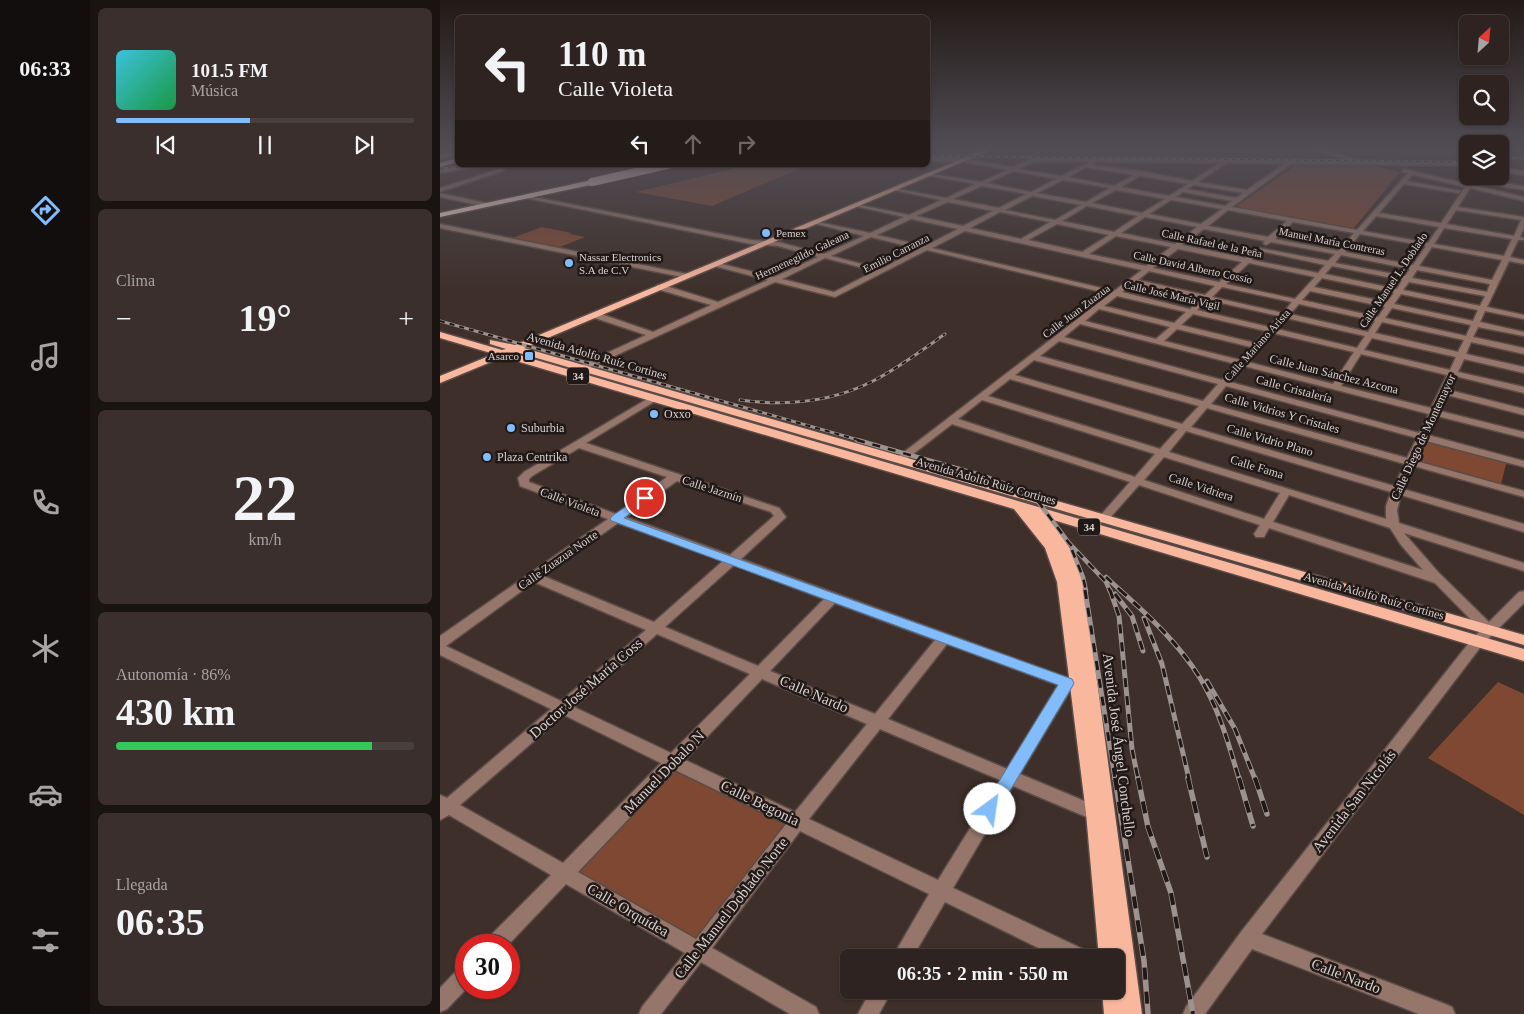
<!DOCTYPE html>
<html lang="es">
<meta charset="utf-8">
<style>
:root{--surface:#2e2320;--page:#3a2f2d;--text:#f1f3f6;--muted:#a7a4a5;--line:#49403e;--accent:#83bcfa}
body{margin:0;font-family:Georgia,serif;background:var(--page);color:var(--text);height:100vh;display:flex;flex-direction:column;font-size:19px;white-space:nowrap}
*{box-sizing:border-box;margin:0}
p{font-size:16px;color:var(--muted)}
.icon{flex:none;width:28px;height:28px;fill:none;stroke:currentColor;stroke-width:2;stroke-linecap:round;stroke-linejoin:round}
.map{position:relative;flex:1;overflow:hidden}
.sheet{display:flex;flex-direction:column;gap:8px;padding:8px;background:#191312;width:350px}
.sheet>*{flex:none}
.hud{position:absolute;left:15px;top:15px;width:475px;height:152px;border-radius:8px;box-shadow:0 1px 4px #0004,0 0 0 1px var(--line);background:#2e2320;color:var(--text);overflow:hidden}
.needle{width:32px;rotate:26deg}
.tools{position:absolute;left:1019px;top:15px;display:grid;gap:10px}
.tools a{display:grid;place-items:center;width:50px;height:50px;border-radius:8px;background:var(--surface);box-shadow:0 1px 4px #0004,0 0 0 1px var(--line);font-size:25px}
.speed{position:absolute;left:15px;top:934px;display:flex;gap:10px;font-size:25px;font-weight:700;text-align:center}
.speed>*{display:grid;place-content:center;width:65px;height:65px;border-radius:50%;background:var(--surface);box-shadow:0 1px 4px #0004,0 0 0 1px var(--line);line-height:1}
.speed .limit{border:8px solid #d22;background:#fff;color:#111}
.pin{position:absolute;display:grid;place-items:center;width:42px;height:42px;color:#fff;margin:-21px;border:2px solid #fff;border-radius:50%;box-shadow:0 1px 5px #0007}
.me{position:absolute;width:55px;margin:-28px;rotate:31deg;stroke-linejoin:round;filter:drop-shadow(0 0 4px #0008)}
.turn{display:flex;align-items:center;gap:18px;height:105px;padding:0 20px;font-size:22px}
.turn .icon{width:65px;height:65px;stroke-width:2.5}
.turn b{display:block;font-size:35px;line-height:42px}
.lanes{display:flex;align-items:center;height:48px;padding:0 20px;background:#0003;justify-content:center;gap:25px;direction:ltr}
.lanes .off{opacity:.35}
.big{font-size:38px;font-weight:700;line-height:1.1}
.sheet .card{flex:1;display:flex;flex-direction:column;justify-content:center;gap:8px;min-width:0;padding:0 18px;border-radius:8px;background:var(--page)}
.sheet .dial{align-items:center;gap:0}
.dial b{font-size:65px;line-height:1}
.song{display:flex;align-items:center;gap:15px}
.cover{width:60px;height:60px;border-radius:8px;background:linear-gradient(135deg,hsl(190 70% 55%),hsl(140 70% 35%))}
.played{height:5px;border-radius:2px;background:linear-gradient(90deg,var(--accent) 45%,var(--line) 45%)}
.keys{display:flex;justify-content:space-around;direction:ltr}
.heat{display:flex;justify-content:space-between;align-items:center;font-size:28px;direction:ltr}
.charge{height:8px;border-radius:4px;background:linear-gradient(90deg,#34c759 86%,var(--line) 0)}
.trip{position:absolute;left:400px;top:949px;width:285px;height:50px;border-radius:8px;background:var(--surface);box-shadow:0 1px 4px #0004,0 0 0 1px var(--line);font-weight:700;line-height:50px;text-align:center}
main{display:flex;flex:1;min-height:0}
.dock{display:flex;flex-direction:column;width:90px;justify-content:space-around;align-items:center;background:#120e0d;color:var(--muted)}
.dock .icon{width:35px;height:35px}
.dock .selected{color:var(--accent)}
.dock b{font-size:22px;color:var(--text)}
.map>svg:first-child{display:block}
</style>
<main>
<nav class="dock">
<b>06:33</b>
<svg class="icon selected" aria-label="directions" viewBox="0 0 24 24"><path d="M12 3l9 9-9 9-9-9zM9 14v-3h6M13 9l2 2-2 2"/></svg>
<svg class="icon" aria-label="music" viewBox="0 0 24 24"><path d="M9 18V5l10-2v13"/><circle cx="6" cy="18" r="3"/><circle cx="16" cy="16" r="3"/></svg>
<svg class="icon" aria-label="phone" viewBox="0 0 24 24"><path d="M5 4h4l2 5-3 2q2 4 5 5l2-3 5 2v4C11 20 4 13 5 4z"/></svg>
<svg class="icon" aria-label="climate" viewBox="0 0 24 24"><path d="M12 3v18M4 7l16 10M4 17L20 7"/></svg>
<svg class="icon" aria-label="car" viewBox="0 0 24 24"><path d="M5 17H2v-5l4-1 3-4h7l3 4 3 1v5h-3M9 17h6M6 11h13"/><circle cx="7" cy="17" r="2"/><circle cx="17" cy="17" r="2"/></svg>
<svg class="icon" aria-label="filters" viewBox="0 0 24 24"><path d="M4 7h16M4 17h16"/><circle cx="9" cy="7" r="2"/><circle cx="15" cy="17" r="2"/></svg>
</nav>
<section class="sheet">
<div class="card">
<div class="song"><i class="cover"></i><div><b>101.5 FM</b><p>Música</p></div></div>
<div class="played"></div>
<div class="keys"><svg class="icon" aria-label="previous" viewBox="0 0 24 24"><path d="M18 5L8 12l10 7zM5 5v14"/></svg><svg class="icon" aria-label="pause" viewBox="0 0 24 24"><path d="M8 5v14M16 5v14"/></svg><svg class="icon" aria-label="next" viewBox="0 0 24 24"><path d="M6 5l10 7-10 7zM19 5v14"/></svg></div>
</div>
<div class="card"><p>Clima</p>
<div class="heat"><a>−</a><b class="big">19°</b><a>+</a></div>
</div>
<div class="card dial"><b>22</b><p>km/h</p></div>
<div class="card"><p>Autonomía · 86%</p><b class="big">430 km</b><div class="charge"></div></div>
<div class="card"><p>Llegada</p><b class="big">06:35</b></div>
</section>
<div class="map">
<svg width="1084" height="1014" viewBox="0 0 1084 1014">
<rect width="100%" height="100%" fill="#3e2f2a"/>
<path fill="#7f4833" d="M302 165H368L272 206 196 192 292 169Z
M856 165H931L960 172 914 228 795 207Z
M102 227 131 233 130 234 145 237 120 247 72 238Z
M986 441 1067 460 1061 484 982 462 978 459Z
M1058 682 1084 694V815L988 758Z
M234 771 346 824 257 943 137 875Z"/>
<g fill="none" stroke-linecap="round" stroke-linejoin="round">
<defs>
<path id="minor" d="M872 150H882L913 158 910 160Z
M18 151V154L0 159V155Z
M488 157 523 158 573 167 593 158 1028 162V166L851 164 792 207 917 230 968 173 962 172 964 169 1084 197V201L1030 188 1018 207 1084 217V228L1080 237 1084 238V240H1078L1070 257 1084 260V264L1069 261 1047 307 1084 315V319L1045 311 1040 322 1084 332V336L1038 327 1033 337 1084 348V354L1031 342 1026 354 1084 367V373L1024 359 1018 372 1084 387V393L1015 376 1009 390 1084 409V415L1007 395 1000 411 1084 432V438L997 416 988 435 1084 461V467L986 441 976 461 1084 491V497L974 466 963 489 1084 524V532L961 495 957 510 959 523 1084 563V571L964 533 998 572 1049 622 1079 592 1084 591V603L1042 645 822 934 1005 1004 1012 1007 1015 1014H979L812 949 765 1014H743L746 1007 801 932 1032 639 1041 630 995 583 829 528 824 537H816L814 534 820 525 699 485 668 520H660L658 518 660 516 690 482 512 424 464 461 460 462 455 459 670 294 487 250 395 297 335 282 142 371 138 368 139 366 206 335 152 317V313H158L213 332 271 305 217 289V285H223L278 302 328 280 274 266V262L334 277 378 257 338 246 311 244 81 197 84 195 311 240 338 242 384 254 424 236 373 223V221L430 233 464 217 415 206V204L469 215 501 200 453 190V188L506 198 535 184 490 176 488 173 541 182 567 170 523 162 488 161ZM594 162H649L621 176 579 169ZM657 162 779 163 752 181 701 171 652 165ZM787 163 844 164 807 190 758 182ZM647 167 649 168 694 175 674 186 628 177ZM574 171 616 179 591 192 547 183ZM973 175 1025 187 1001 223 939 213 964 184 1018 193 1021 191 967 181ZM700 176 748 184 729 196 681 187ZM623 180 670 188 646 202 597 193ZM754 185 803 193 796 198 747 189ZM542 186 586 194 559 208 513 199ZM676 190 725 199 702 213 652 203ZM743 192 792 201 785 206 736 197ZM592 196 641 205 615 220 565 210ZM731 200 782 209 761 224 709 214ZM508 202 553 211 523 226 476 216ZM647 206 698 216 674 232 622 221ZM788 210 847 221 828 237 768 226ZM1016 210 1081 220 1074 236 1007 224ZM560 212 610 222 581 239 530 228ZM936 216 999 227 988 243 923 231ZM705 217 757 227 735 244 681 233ZM471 219 518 229 485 246 437 235ZM853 222 914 233 898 251 835 239ZM617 224 669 235 642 252 588 240ZM1004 228 1072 239 1064 256 994 244ZM764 229 825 241 823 243 826 245 831 242 895 254 888 261 819 248 816 250 885 265 878 273 812 260 814 257 811 255 806 258 742 245ZM525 231 702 270 674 291 492 248ZM920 234 986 246 973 265 905 252ZM676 236 731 247 706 266 649 254ZM431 237 479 249 441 269 391 256ZM992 247 1062 260 1052 280 979 266ZM738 249 802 262 779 282 713 268ZM901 255 970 269 965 276 895 263ZM385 258 435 271 394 292 342 279ZM809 263 875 277 855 299 786 284ZM892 266 962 280 957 289 885 274ZM977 270 1050 284 1047 292 972 278ZM709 271 775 286 765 295 698 280ZM882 278 954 293 947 302 874 287ZM969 282 1045 296 1040 306 963 290ZM694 283 761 299 750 309 682 292ZM782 287 852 302 843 313 772 297ZM870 291 945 307 938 317 862 300ZM961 294 1038 310 1033 321 954 304ZM677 296 746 312 734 323 664 306ZM768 300 839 316 829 327 757 310ZM859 304 935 321 928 332 850 314ZM952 308 1031 325 1026 336 945 318ZM659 309 730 327 716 339 645 321ZM753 314 826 331 815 343 741 325ZM846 318 925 336 917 348 837 329ZM942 322 1024 340 1018 352 935 333ZM640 324 796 364 782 380 624 337ZM737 329 811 347 800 360 724 341ZM833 333 914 352 893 384 808 362ZM932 338 1016 357 1010 370 924 350ZM619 341 778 384 763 401 600 356ZM921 354 1007 375 991 408 901 386ZM594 360 759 406 742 424 575 375ZM804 366 989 414 979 433 790 382ZM570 379 738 429 720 449 548 396ZM786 386 977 438 967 458 771 404ZM542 400 715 454 695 477 518 419ZM767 408 965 464 954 486 751 427ZM746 431 951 492 946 506V519L729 452ZM724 457 840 493 824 519 704 480ZM849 495 950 528 961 545 983 570 833 522Z
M37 165H54L0 173V169Z
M1060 168 1084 171V175L1060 172Z
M60 169 65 170 0 192V188Z
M1040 180 1084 186V190L1038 183Z
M0 193 46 203 49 205 46 207 0 197Z
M0 224 247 274 251 276 247 278 0 228Z
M214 395 217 396V400L146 443 339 508 346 517 344 519 301 559 628 678 642 680 644 684 642 688 631 689 580 774 661 808 663 813 661 818 655 820 649 818 573 786 513 888 647 951 649 958H619L505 902 472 958H452L489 894 360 831 272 948 376 1007 379 1014H350L261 962 221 1014H199L202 1007 245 953 126 884 68 945H46L48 938 111 875 9 815 0 820V795L7 798 111 709 0 655V636L168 519 80 486 78 478 84 472ZM139 448 227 477 176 514 89 482V479L92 476ZM237 481 331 512 334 516 290 555 186 517ZM178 523 283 561 214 622 103 576ZM294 565 384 599 318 666 225 627ZM94 582 206 630 121 701 6 646ZM395 603 495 640 435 714 330 671ZM217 634 310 674 231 753 134 707ZM507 644 618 685 567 769 448 719ZM322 679 427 724 355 812 245 760ZM124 715 221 763 123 863 20 805ZM440 729 560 780 498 880 369 819ZM235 770 346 824 256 939 138 872Z
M26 965 27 988 7 1009 0 1012V988L19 968Z
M431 990H452L439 1014H418Z"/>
<path id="major" d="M543 150H551L84 348 1084 635V645L76 352 72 353 1084 649V661L610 519 631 550 643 577 702 1014H664L662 990H676V958H659L646 813 617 582 605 548 574 509 63 357 0 383V376L54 354 0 338V332L62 350 66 349 50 344V340L75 345Z"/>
<path id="highway" d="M18 158V162L0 167V163Z
M152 180H155V184L0 217V213Z"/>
</defs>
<use href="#minor" stroke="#5a4c48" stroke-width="3"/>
<use href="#major" stroke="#5a4c48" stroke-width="3"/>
<use href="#highway" stroke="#5a4c48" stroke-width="3"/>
<use href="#minor" fill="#96766a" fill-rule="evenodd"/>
<use href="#major" fill="#f9b79e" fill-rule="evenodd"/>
<use href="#highway" fill="#feded2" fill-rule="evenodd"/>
<defs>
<path id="rail-far4" d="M488 156 1028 162
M1060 158H1084
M0 169 35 165"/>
<path id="rail-far3" d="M0 321 422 441
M300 400C344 406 391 402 431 382 457 369 481 351 505 334"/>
<path id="rail-far2" d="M417 440 544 476 571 486 597 500 629 543 666 582 670 591
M632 550 643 577 646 591
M666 577 681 591"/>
<path id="rail-far1" d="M645 590 675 779
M670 590 679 616 692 749 698 779
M680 590C709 616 739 644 760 678 779 709 789 745 799 779
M675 594 692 616 703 651
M704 618 722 664 749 779
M767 681 795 729 815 779"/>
<path id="rail" d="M675 778 704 961 708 1014
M698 778 708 827 731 893 753 1014
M748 778 767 857
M799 778 813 826
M815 778 827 814"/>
</defs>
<use href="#rail-far4" stroke="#9e928e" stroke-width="2.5"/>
<use href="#rail-far3" stroke="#9e928e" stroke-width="3"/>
<use href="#rail-far2" stroke="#9e928e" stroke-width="4.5"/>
<use href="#rail-far1" stroke="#9e928e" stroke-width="5"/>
<use href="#rail" stroke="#9e928e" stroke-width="5.5"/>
<use href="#rail-far4" stroke="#201917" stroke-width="1" stroke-dasharray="4" stroke-linecap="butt"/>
<use href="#rail-far3" stroke="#201917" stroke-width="2" stroke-dasharray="5" stroke-linecap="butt"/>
<use href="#rail-far2" stroke="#201917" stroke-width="2.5" stroke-dasharray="8" stroke-linecap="butt"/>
<use href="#rail-far1" stroke="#201917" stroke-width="3" stroke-dasharray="9" stroke-linecap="butt"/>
<use href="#rail" stroke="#201917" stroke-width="4" stroke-dasharray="12" stroke-linecap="butt"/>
<defs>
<path id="highway-bridge" d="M152 182 227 165"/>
</defs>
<use href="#highway-bridge" stroke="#5a4c48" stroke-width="9" stroke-linecap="butt"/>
<use href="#highway-bridge" stroke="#feded2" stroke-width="8"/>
</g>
<linearGradient id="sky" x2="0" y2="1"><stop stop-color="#221a17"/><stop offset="0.51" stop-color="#524d55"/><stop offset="1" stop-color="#524d55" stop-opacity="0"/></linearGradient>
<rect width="1084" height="292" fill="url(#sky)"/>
<path fill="#83bcfa" stroke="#557aa2" d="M205 494 209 495 211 498 209 500 184 518 632 679 634 683 632 687 556 814 550 816 545 814 542 809 618 685 172 521 170 519 172 516Z"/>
<g fill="#83bcfa" stroke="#201917" stroke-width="2">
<circle cx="326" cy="233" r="5"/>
<circle cx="129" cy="263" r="5"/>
<rect x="84" y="351" width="10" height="10" rx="2.5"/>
<circle cx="214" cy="414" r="5"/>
<circle cx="71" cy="428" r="5"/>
<circle cx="47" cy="457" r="5"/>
</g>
<g text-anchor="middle" stroke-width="5" stroke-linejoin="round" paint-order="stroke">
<g font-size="11" fill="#dbd1ce" stroke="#201917" text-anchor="start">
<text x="336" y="237">Pemex</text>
<text x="139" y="261">Nassar Electronics<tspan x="139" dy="13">S.A de C.V</tspan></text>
<text x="79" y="360" text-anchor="end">Asarco</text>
</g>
<g font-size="11" fill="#dbd1ce" stroke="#201917">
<text transform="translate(892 241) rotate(11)" y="4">Manuel María Contreras</text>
<text transform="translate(772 243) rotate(12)" y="4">Calle Rafael de la Peña</text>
<text transform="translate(456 253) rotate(-27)" y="4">Emilio Carranza</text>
<text transform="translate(362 255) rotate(-25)" y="4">Hermenegildo Galeana</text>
<text transform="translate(753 267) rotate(12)" y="4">Calle David Alberto Cossío</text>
<text transform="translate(953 280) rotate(-56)" y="4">Calle Manuel L. Doblado</text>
<text transform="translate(732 295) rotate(13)" y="4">Calle José María Vigil</text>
<text transform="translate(636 311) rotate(-37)" y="4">Calle Juan Zuazua</text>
<text transform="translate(817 345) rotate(-48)" y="4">Calle Mariano Arista</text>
</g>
<g fill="#201917" stroke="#a39a97" stroke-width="1">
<rect x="127" y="367.5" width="22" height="17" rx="4"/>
<rect x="638" y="518.5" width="22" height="17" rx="4"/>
</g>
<g font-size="11" font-weight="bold" fill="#dbd1ce">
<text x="138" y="380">34</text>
<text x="649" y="531">34</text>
</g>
<g font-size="12" fill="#dbd1ce" stroke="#201917">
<text transform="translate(157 356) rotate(16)" y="4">Avenida Adolfo Ruíz Cortines</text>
<text transform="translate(894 374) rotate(14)" y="4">Calle Juan Sánchez Azcona</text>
<text transform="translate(854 389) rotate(15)" y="4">Calle Cristalería</text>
<text transform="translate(842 413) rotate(16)" y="4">Calle Vidrios Y Cristales</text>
<text transform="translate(983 437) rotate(-65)" y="4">Calle Diego de Montemayor</text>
<text transform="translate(830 440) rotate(16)" y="4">Calle Vidrio Plano</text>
<text transform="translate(817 467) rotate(17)" y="4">Calle Fama</text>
<text transform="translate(546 481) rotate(16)" y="4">Avenida Adolfo Ruíz Cortines</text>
<text transform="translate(761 487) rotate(18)" y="4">Calle Vidriera</text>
<text transform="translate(272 489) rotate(18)" y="4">Calle Jazmín</text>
<text transform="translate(130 502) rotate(20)" y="4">Calle Violeta</text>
<text transform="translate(118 560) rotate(-35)" y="4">Calle Zuazua Norte</text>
<text transform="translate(934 596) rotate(16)" y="4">Avenida Adolfo Ruíz Cortines</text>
</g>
<g font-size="12" fill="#dbd1ce" stroke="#201917" text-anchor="start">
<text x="224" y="418">Oxxo</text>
<text x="81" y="432">Suburbia</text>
<text x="57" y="461">Plaza Centrika</text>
</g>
<g font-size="15" fill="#dbd1ce" stroke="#201917">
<text transform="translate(146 688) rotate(-41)" y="5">Doctor José María Coss</text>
<text transform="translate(374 694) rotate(23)" y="5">Calle Nardo</text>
<text transform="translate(679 745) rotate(83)" y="5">Avenida José Ángel Conchello</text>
<text transform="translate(224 772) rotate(-46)" y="5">Manuel Dobalo N</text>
<text transform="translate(914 801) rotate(-52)" y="5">Avenida San Nicolás</text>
<text transform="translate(320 803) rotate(26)" y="5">Calle Begonia</text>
<text transform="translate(291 908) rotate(-52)" y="5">Calle Manuel Doblado Norte</text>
<text transform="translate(188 910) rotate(30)" y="5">Calle Orquídea</text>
<text transform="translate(906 976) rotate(21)" y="5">Calle Nardo</text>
</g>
</g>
</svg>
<div class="tools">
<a><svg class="needle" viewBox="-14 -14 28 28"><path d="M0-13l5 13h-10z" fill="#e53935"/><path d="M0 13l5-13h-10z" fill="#a7a4a5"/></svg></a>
<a><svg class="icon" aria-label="search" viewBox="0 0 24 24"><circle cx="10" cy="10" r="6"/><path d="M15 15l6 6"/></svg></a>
<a><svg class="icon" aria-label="layers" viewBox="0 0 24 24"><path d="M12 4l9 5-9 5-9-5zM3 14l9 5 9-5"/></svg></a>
</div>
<div class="speed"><div class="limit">30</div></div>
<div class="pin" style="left:205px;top:498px;background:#d93025"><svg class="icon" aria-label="arrive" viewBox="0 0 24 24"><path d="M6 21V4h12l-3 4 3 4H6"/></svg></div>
<svg class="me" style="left:550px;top:809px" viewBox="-20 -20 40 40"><circle r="19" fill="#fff"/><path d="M0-13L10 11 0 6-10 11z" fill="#83bcfa"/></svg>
<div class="trip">06:35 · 2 min · 550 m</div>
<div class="hud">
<div class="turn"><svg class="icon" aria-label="left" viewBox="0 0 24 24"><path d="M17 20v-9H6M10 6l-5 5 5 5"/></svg><div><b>110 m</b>Calle Violeta</div></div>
<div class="lanes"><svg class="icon" aria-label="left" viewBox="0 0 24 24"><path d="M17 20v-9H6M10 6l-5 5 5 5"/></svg><svg class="icon off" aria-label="ahead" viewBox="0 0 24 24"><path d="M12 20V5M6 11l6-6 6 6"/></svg><svg class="icon off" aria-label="right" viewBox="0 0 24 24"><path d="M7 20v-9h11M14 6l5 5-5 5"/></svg></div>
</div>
</div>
</main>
